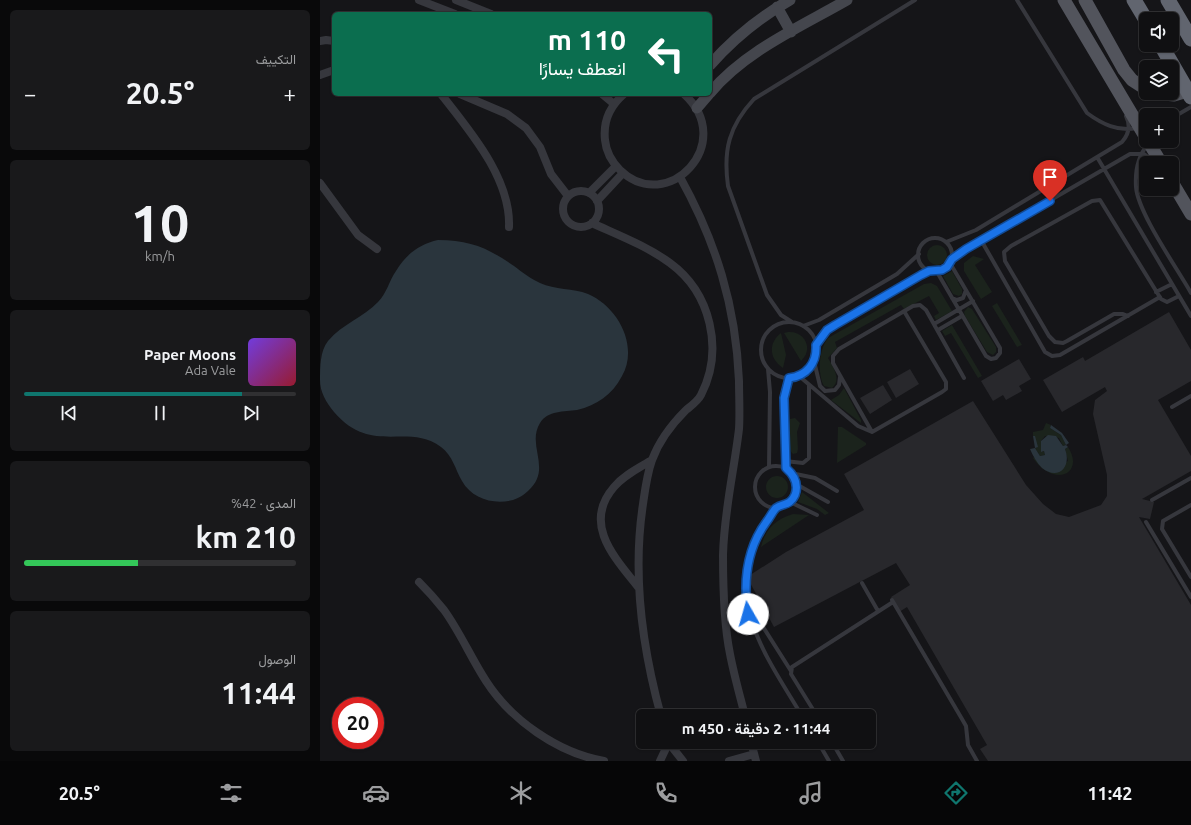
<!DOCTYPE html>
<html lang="ar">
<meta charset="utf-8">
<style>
:root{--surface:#101012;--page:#19191b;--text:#f1f3f6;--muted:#9c9d9f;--line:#303032;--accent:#0f766e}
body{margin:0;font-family:Ubuntu,Vazirmatn,sans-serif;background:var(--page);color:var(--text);direction:rtl;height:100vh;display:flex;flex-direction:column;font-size:15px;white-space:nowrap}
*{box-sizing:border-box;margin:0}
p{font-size:13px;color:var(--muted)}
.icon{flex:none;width:22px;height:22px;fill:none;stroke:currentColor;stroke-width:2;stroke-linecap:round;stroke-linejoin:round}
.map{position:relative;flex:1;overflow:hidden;direction:ltr}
.details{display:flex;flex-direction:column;gap:10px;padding:10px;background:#09090a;width:320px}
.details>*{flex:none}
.hud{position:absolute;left:12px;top:12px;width:380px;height:84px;border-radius:6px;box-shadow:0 1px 3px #0004,0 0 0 1px var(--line);direction:rtl;background:#0b6e4f;color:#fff;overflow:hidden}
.fabs{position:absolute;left:819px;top:12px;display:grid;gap:8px}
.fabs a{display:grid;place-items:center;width:40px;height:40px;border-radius:6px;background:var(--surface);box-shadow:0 1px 3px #0004,0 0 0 1px var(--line);font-size:20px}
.speed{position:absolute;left:12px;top:697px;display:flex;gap:8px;font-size:20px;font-weight:700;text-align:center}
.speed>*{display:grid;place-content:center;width:52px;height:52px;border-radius:50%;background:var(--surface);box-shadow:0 1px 3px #0004,0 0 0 1px var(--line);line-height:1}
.speed .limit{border:6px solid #d22;background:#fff;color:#111}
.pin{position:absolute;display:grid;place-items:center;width:34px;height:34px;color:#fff;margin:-41px -17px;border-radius:50% 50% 50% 0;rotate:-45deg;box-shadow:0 0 4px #0007}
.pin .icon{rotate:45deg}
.me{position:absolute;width:44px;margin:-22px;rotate:353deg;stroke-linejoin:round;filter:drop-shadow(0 0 3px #0008)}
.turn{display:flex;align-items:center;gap:14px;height:84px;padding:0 20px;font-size:18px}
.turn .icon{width:52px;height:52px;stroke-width:2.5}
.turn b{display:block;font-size:28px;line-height:34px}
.big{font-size:30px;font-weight:600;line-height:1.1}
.details .card{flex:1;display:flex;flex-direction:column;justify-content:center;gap:6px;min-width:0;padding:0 14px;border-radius:6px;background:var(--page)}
.details .dial{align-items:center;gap:0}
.dial b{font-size:52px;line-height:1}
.song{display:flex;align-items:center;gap:12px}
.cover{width:48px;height:48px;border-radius:6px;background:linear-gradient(135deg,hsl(260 70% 55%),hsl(350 70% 35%))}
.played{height:4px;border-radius:2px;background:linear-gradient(90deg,var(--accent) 80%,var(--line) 80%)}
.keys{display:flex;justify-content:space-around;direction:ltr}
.heat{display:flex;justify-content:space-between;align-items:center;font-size:22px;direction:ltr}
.charge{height:6px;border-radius:3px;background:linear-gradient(90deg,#34c759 42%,var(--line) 0)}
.trip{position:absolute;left:316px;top:709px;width:240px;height:40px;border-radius:6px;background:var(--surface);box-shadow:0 1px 3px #0004,0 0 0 1px var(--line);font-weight:600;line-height:40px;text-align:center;direction:rtl}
.tabs{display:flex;height:64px;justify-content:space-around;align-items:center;background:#060607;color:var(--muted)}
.tabs .icon{width:28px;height:28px}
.tabs .active{color:var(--accent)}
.tabs b{font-size:18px;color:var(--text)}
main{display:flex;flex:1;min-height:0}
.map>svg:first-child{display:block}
</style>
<main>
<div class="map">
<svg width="871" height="761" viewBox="0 0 871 761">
<rect width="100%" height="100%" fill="#151518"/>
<path fill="#1b231c" d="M607 255a10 10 0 1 1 20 0a10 10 0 1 1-20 0Z
M653 256 664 259 655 265 672 292 661 299 644 271V263Z
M632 271 642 289V294L639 296 633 294 623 276Z
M611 283 617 286 632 311 616 320 614 316 619 313 609 296 584 309 581 305 515 342 517 348 508 358C513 367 522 380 512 388L504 386C497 374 499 349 508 338L604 284Z
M677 303 702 345 697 347 672 306Z
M648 307 652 309 676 347V352L673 355 667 352 645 316 644 312Z
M632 325 662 376 658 378 631 333 625 336 622 331Z
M468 332C485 331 494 349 481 361L464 333Z
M461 333 466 355 463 368C449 359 448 343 461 333Z
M524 388 541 420V423L511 400 519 395Z
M475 418 480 423 477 432 478 449 477 453 473 454C467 449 468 426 470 419Z
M726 423 731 425 730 428 741 435 746 445 743 446 739 438 725 436 721 441 722 452 724 451 725 455 720 456 715 448V436H713V432L723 430Z
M518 427H522L546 443V445L517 463Z
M748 447C765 473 735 489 713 458L714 457 723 468 729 472 748 461 745 449Z
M446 487a11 11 0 1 1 22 0a11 11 0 1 1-22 0Z
M482 492 509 513 505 515 497 509 478 502Z
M473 514 489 515 441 547C445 529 456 519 473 514Z"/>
<path fill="#2a353d" d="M118 240C150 240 168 248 194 266 202 272 211 279 220 283 235 290 253 288 268 294 298 307 319 346 302 376 292 395 277 405 257 410 244 412 228 410 220 423 206 446 233 469 208 491 204 495 199 498 193 500 174 505 152 499 142 481 135 469 133 456 121 447 87 422 52 456 14 412 6 402 0 392 0 380 0 367 0 351 8 341 22 324 44 317 58 302 67 293 69 281 76 271 86 254 100 244 118 240Z
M731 425 742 433 749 443 746 445 748 447 745 449C752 467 738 481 722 468 717 463 713 456 710 449L715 448 713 436H715L718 447 715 448 720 456 725 455 724 451 721 452V441L728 435 736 436 743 446 746 445 741 435 730 428Z"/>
<path fill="#28282c" d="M849 312 871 350V381L838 400 871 456V471L822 499 834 502 830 519 819 517 871 605V761H668L660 749 667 745 587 607 579 612 571 597 590 585 576 563 454 627 427 577 466 552 544 510 524 474 653 401 706 485 723 504 736 514 749 517 781 505 787 496V475L773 414 775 400 787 391 785 387 742 412 723 380 763 357 765 361Z
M699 359 711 379 699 386 702 391 686 400 683 395 673 401 661 381Z
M590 369 599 384 576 398 567 382Z
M563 385 572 400 550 414 540 398Z"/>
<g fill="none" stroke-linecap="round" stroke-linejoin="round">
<path stroke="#36373d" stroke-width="4" d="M697 0 767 113C782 124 798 132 817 128
M852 118 871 107
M828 144C818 156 815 172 816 187 818 213 857 268 871 293
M777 157 871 316
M598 255a17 17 0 1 1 34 0a17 17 0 1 1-34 0Z
M661 240 725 352 732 356 740 355 840 297
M626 242 656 230 802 142C809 134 811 126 806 116
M632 259 653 245 810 154H824L834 162
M617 272 666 356 671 359 676 358 680 353V348L630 263
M836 292 852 284
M632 298 637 300 643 298 646 290
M808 316 803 314H794L747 341 743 343 735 342 729 336 685 261 684 252 691 246 772 201 780 200 841 299 847 302 859 296
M472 322 461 315 447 295 408 186C403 150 409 126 434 99L595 0
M441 350a28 28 0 1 1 56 0a28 28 0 1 1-56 0Z
M614 324 653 301
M483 326 499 320 577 274 599 254
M618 330 642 316
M496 345 507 330 515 325 609 271
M494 361 500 386 505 391 515 390 519 385 520 377
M448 369 450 392 449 467
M479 376 538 426 552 432 622 392 626 389V382L584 311
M852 407 871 396
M552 432 513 363V356L519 349 593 306 600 305 606 310 644 378
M465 461 483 463 489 458V385
M435 487a21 21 0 1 1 42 0a21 21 0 1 1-42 0Z
M466 468 464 398 469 378
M471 473 495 478 517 491
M476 484 508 502
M832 500 871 478
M470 502 497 515
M871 505 843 521 842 529 871 577
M457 508C451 515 445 522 441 530 402 600 447 657 482 716
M826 522 871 597
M542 583 558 611
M572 600 642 719 646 726 648 745 657 761
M444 607 439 613 438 619 471 671
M497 716 471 674 472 667 573 602
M498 742 509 761
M512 742 523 761"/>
<path stroke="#36373d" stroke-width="8" d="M99 0 135 14
M136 0 171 14
M0 41 6 40 14 41
M0 75 14 70
M121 94C149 130 191 178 189 227
M140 94 187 114 206 128 220 147 231 174 248 196
M282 94 294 104
M304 94C290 106 283 122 285 140 286 151 292 162 300 170 347 216 418 143 364 94
M360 177C396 242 416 306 419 381 419 396 420 413 419 429 414 471 404 512 403 555 403 585 404 625 410 654 414 675 420 696 425 716
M0 183 38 235 57 249
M243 209a18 18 0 1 1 36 0a18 18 0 1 1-36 0Z
M269 193 296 166
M277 201 303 173
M272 223C298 235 327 246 350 263 391 293 404 350 381 395 378 401 371 406 366 410 352 424 339 441 332 460 327 474 325 490 323 504 312 576 322 647 341 716
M99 582C108 591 116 600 124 610 140 632 151 658 166 681 191 720 238 753 284 761
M318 587C295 558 262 524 294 487 304 475 319 468 332 460
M348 742 363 761
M431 742 436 761
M340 761 348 744
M409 761 434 754"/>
<path stroke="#44464d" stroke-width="11" d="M457 7 471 32
M390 65C413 39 440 17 470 0
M390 93C425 51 480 27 527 0
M377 108 389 94"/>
<path stroke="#52545c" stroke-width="13" d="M744 0 826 138
M765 0 804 70 812 80 826 89
M834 93 854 95 871 90
M828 141 841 163
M852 182 871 214"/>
<path stroke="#61656f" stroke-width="15" d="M814 0 826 20
M848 0 871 39
M841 45 871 97"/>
</g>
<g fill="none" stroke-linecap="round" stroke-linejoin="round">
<defs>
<path id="route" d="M428 614C423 581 427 548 447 521 450 517 453 511 456 508 463 503 470 506 475 495 479 484 474 475 466 468L464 398 469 378C487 376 497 363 496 345L507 330 515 325 601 275 609 271 622 270 627 267 632 259 646 249 730 201"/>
</defs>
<use href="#route" stroke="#114b97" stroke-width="10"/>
<use href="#route" stroke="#1a73e8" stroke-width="7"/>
</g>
</svg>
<div class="fabs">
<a><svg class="icon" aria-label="sound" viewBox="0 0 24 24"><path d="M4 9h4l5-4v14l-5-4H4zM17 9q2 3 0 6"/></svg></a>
<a><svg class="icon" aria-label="layers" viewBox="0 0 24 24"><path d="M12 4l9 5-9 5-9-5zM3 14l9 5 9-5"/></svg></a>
<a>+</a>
<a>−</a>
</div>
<div class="speed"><div class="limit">20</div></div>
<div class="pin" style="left:730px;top:201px;background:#d93025"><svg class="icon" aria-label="arrive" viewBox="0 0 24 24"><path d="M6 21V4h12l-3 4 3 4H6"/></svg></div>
<svg class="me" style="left:428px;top:614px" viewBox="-20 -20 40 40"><circle r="19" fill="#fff"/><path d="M0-13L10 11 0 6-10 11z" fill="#1a73e8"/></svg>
<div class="trip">11:44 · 2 دقيقة · 450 m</div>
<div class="hud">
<div class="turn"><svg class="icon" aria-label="left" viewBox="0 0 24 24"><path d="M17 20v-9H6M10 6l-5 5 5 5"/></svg><div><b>110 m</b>انعطف يسارًا</div></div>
</div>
</div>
<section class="details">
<div class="card"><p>التكييف</p>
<div class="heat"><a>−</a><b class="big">20.5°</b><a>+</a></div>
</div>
<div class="card dial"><b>10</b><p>km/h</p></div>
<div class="card">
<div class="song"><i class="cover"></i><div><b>Paper Moons</b><p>Ada Vale</p></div></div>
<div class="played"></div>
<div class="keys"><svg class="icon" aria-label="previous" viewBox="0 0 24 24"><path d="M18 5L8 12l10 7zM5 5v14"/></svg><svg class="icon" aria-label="pause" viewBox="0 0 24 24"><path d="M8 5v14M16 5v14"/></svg><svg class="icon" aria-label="next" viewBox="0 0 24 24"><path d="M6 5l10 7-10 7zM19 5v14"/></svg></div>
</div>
<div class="card"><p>المدى · 42%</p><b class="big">210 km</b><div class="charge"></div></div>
<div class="card"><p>الوصول</p><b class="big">11:44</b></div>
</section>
</main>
<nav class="tabs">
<b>11:42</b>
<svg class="icon active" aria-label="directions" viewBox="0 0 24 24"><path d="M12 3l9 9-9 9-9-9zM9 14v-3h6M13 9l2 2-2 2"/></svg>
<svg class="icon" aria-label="music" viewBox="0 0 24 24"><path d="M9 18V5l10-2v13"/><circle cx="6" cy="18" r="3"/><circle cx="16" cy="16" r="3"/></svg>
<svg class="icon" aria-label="phone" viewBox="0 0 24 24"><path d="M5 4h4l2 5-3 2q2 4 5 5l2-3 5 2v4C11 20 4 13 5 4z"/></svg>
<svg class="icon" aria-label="climate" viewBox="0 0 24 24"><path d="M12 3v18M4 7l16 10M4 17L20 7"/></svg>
<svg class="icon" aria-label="car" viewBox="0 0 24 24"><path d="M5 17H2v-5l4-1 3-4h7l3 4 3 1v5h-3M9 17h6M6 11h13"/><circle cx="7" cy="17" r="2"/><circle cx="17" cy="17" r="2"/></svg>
<svg class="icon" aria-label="filters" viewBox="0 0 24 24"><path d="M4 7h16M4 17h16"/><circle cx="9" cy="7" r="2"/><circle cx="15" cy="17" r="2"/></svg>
<b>20.5°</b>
</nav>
